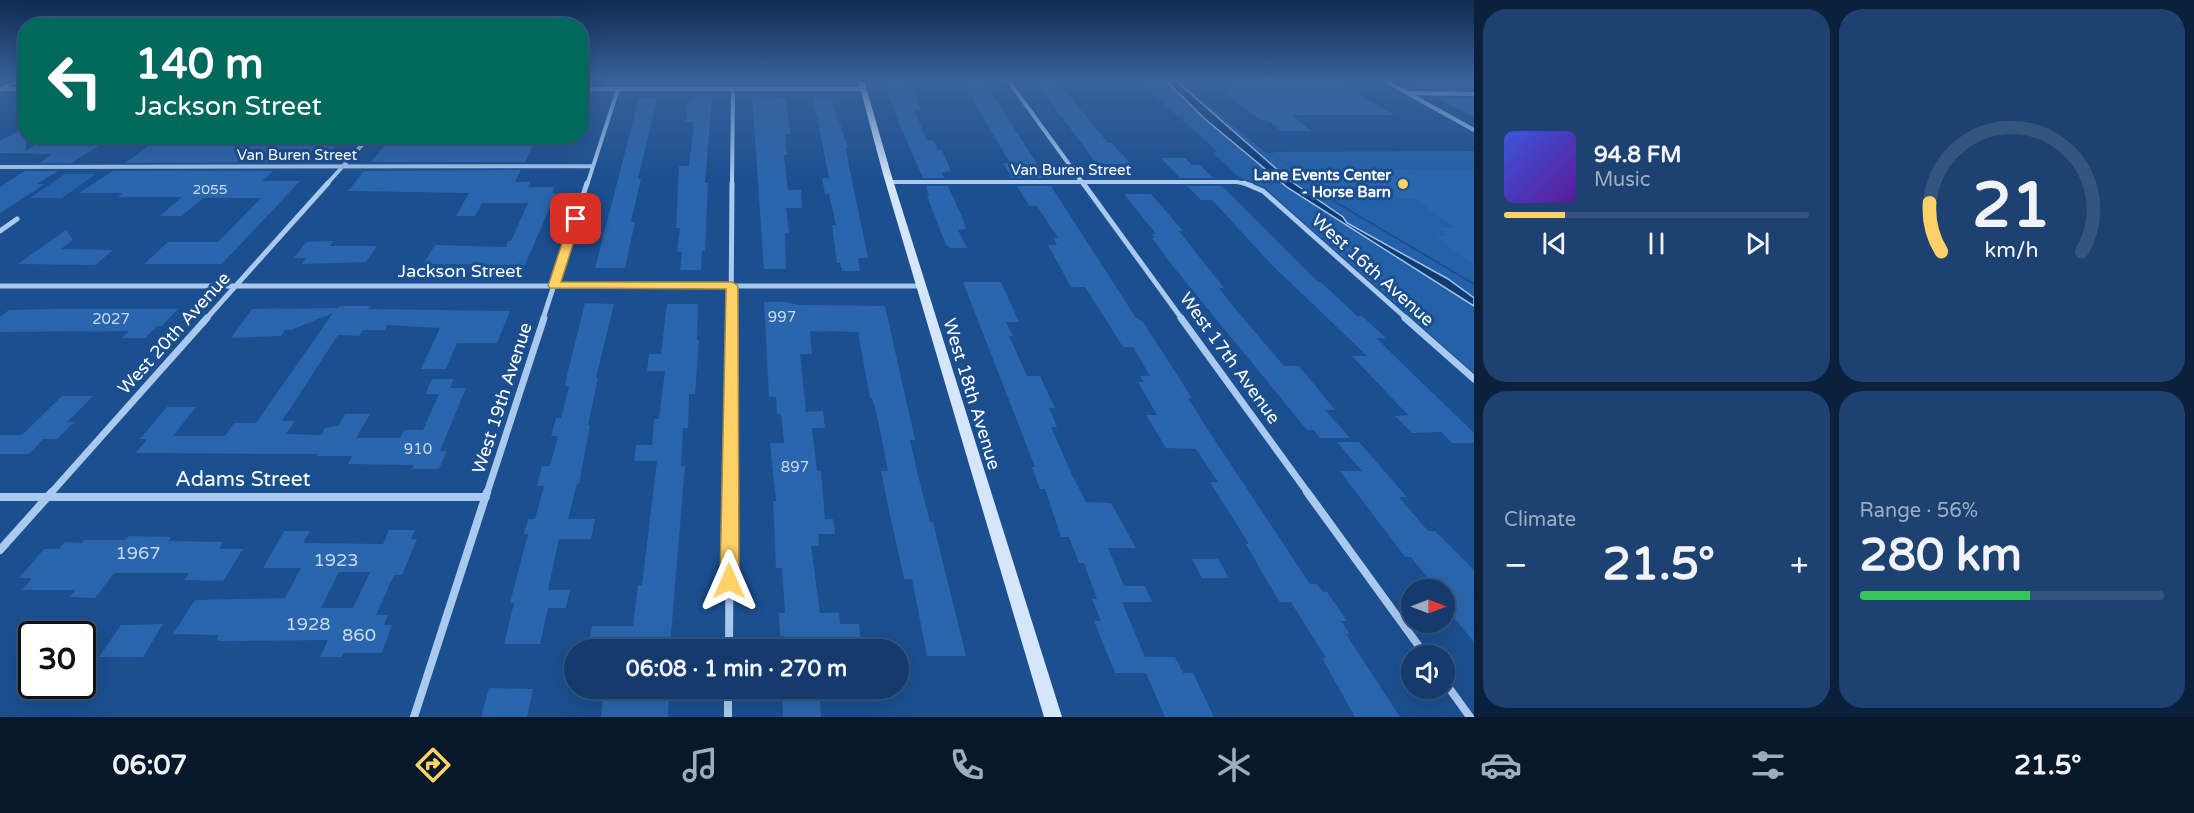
<!DOCTYPE html>
<meta charset="utf-8">
<style>
:root{--surface:#143b6b;--page:#1d4271;--text:#f1f3f6;--muted:#9dadc1;--line:#33557e;--accent:#ffd166}
body{margin:0;font-family:"Varela Round",sans-serif;background:var(--page);color:var(--text);height:100vh;display:flex;flex-direction:column;font-size:22px;white-space:nowrap}
*{box-sizing:border-box;margin:0}
p{font-size:20px;color:var(--muted)}
.icon{flex:none;width:33px;height:33px;fill:none;stroke:currentColor;stroke-width:2;stroke-linecap:round;stroke-linejoin:round}
.map{position:relative;flex:1;overflow:hidden}
.sheet{display:flex;flex-direction:column;gap:9px;padding:9px;background:#0b203b;width:720px}
.sheet>*{flex:none}
.hud{position:absolute;left:18px;top:18px;width:570px;height:126px;border-radius:24px;box-shadow:0 6px 24px #0002,0 0 0 2px var(--line);background:#00695c;color:#fff;overflow:hidden}
.needle{width:39px;rotate:90deg}
.fabs{position:absolute;left:1401px;top:579px;display:grid;gap:12px}
.fabs a{display:grid;place-items:center;width:54px;height:54px;border-radius:50%;background:var(--surface);box-shadow:0 6px 24px #0002,0 0 0 2px var(--line);font-size:30px}
.speed{position:absolute;left:18px;top:621px;display:flex;gap:12px;font-size:30px;font-weight:700;text-align:center}
.speed>*{display:grid;place-content:center;width:78px;height:78px;border-radius:50%;background:var(--surface);box-shadow:0 6px 24px #0002,0 0 0 2px var(--line);line-height:1}
.speed .limit{border:3px solid #111;border-radius:9px;background:#fff;color:#111}
.pin{position:absolute;display:grid;place-items:center;width:51px;height:51px;color:#fff;margin:-26px;border-radius:12px;box-shadow:0 3px 9px #0006}
.me{position:absolute;width:66px;margin:-33px;rotate:0deg;stroke-linejoin:round;filter:drop-shadow(0 0 4px #0008)}
.turn{display:flex;align-items:center;gap:21px;height:126px;padding:0 18px;font-size:27px}
.turn .icon{width:78px;height:78px;stroke-width:2.5}
.turn b{display:block;font-size:42px;line-height:51px}
.big{font-size:45px;font-weight:700;line-height:1.1}
.sheet .card{flex:1;display:flex;flex-direction:column;justify-content:center;gap:9px;min-width:0;padding:0 21px;border-radius:24px;background:var(--page)}
.sheet .dial{align-items:center;gap:0}
.dial svg{height:156px;overflow:visible;fill:none;stroke:var(--line);stroke-width:7;stroke-linecap:round;text-anchor:middle}
.dial text{fill:var(--text);stroke:none}
.song{display:flex;align-items:center;gap:18px}
.cover{width:72px;height:72px;border-radius:9px;background:linear-gradient(135deg,hsl(230 70% 55%),hsl(270 70% 35%))}
.played{height:6px;border-radius:3px;background:linear-gradient(90deg,var(--accent) 20%,var(--line) 20%)}
.keys{display:flex;justify-content:space-around;direction:ltr}
.heat{display:flex;justify-content:space-between;align-items:center;font-size:33px;direction:ltr}
.charge{height:9px;border-radius:4px;background:linear-gradient(90deg,#34c759 56%,var(--line) 0)}
.sheet .tiles{flex:1;display:grid;gap:9px;grid-template-columns:repeat(2,1fr)}
.trip{position:absolute;left:564px;top:639px;width:345px;height:60px;border-radius:30px;background:var(--surface);box-shadow:0 6px 24px #0002,0 0 0 2px var(--line);font-weight:700;line-height:60px;text-align:center}
.dock{display:flex;height:96px;justify-content:space-around;align-items:center;background:#08182b;color:var(--muted)}
.dock .icon{width:42px;height:42px}
.dock .active{color:var(--accent)}
.dock b{font-size:27px;color:var(--text)}
main{display:flex;flex:1;min-height:0}
.map>svg:first-child{display:block}
</style>
<main>
<div class="map">
<svg width="1474" height="717" viewBox="0 0 1474 717">
<rect width="100%" height="100%" fill="#1b4f8f"/>
<path fill="#2461a8" d="M1137 80H1178L1266 153H1272L1334 202 1474 285V373L1265 188 1239 177 1213 153 1218 152Z
M1474 151V283L1335 201 1271 152Z
M65 174H96L62 198H30Z"/>
<path fill="#123a6d" stroke="#9cc4f0" stroke-width="1.5" d="M1165 80H1175L1289 180 1343 217 1347 223 1448 279 1474 298V306L1288 188 1205 119Z"/>
<path fill="#2a66ad" fill-rule="evenodd" d="M961 80 984 81 1046 178H1012L1003 163H1010Z
M1034 80H1056L1108 143H1112L1131 164H1097Z
M1404 80H1474V90L1420 89Z
M884 81 906 82 909 89H913L921 110H914L927 140 934 141 938 150H942L951 171 942 173 944 178H923L899 124Z
M1221 81H1337L1394 115H1292L1311 131H1281L1267 120H1261L1222 91H1234Z
M695 96H712L705 183H708L705 251H702L701 270H680L682 252H677L680 228H676L679 166H689L694 122H685L689 99H695Z
M752 96 786 98 790 134H785L787 155H784L788 190H801L802 208H786L789 233H785L786 269H764Z
M813 97H831L848 148H846L849 166 868 258H858L860 271H842L840 263H837L832 225H836L829 194H825L822 178H829Z
M639 98H657L638 179H641L631 222H635L625 268H595Z
M1437 98H1474V117Z
M26 127V151L49 136H115L71 163H39L52 154 0 153V141Z
M302 136H345L330 152 291 153 282 162 125 163 149 146 293 144Z
M437 143H464L462 146H533L525 162H371L384 146H435Z
M1161 158H1185L1192 165H1200L1213 178H1180Z
M1313 169 1474 170V265L1435 236H1449L1437 227 1456 228 1415 199H1351Z
M521 170 515 182H530L528 187H554L552 193H556L525 265 423 264 435 245 506 247 508 241H511L528 203H482L475 216H456L469 193 348 191 364 171Z
M25 171H58L37 184H45L0 213V187Z
M113 171H273L262 181H300L222 264H144L168 242H218L261 198H203L182 216H160L182 197H118L123 193H79Z
M926 186H948L963 219 966 229 958 230 967 248H950L946 245 927 196H929Z
M1017 186H1051L1136 318 1143 322 1192 398H1188L1206 427 1310 584H1317L1323 592H1327L1347 621H1341L1350 634H1346L1400 717H1355L1322 658H1326L1291 602H1280L1268 583 1246 544H1249L1210 482H1218L1196 449 1166 448 1146 415H1157L1138 382H1144L1140 376H1150L1133 347H1123L1085 287H1071L1048 245H1057L1053 238H1058L1037 206H1029Z
M1187 186H1222L1318 282H1321L1357 316H1362L1386 338H1376L1474 433V443H1452L1441 432 1412 433 1395 416 1408 415 1352 356H1367L1271 264 1212 200H1201Z
M1124 194H1151L1183 231H1179L1224 288H1219L1233 306 1284 366H1299L1335 410H1325L1350 438H1320L1314 430H1307L1171 264 1152 238H1155L1152 234H1156Z
M66 230 73 240 61 249 113 250 95 265 18 264Z
M333 241 330 246H377L366 262 302 264 306 258H294L306 242Z
M963 282H1001L1019 322H1006L1013 336H1009L1027 376H1040L1055 408H1049L1057 427H1051L1072 475 1086 502 1111 503 1136 548H1108L1124 586H1145L1152 602H1122L1145 657H1175L1183 673H1193L1214 717H1165L1146 673H1115L1094 621H1101L1092 599H1097L1084 563H1079L1069 537H1061L1045 489H1040L1032 467H1035Z
M764 302H786L799 305 885 306 915 440H910L917 471 930 522H933L966 656H927L912 579H904L890 515 881 471H888L877 415 872 398H870L858 332 810 331 812 354H800L806 412 823 411 825 428H812L817 471H821L825 519H833L835 534H818L819 546H811L820 613H839L840 624H859L862 650H785L783 636H780L779 613H785L782 568H776L773 501H776L770 443H784L781 414H777L776 397H769Z
M585 303 614 304 596 378H598L588 425H590L579 484H577L568 519H595L591 539H559L548 590H570L566 608H548L540 644H504L514 603H510L528 534H524L528 519H535L544 486H537L542 466H550L558 436H551L556 418H561L569 386H565L568 371Z
M667 304H698L697 340H699L695 394H689L688 428H683L681 466H685L670 646H657V650H588L592 626H633L638 585H642L657 461H634L636 445H652L654 419H659L665 371H647L649 354H661Z
M340 306H371L369 309 510 311 497 343H457L446 369H421L440 328 387 325 385 330H363L359 336 338 335 282 421H295L286 434 321 435 325 428 339 425 345 414H370L356 438H400L404 430H423L439 394H425L432 379H454L450 388H466L440 451H447L439 469H412L414 465 348 464 352 456H316L318 454 136 453 147 439H140L167 407H196L173 436H225L234 423H256L333 313 291 330H285L281 336 231 338 252 309 338 308Z
M57 309H178L162 326H157L145 338H122L129 331 0 332V317L9 310Z
M62 396H93L67 422H74L57 439H43L29 454H0V435H22Z
M1337 442H1359L1407 497H1399L1428 531H1435L1474 570V642L1444 606V581H1430L1411 557H1405L1340 471H1362Z
M389 530H415L411 539H417L402 575H394L376 615H388L384 625H392L382 653H344L342 657H320L328 640 220 641 216 640 219 635 173 634 195 600 285 598 301 568H263L284 531H310L303 543 383 544ZM339 572H370L353 608H321Z
M129 536 171 537 168 541 223 542 219 549H243L223 581 184 580 189 573H114L95 598 70 597 75 590H22L32 578H19L44 549H59L65 542 82 543 85 540H126Z
M1192 559H1218L1229 578H1202Z
M163 624 143 657H99L121 625Z
M489 688 533 689 527 717H481Z
M604 688H669L668 717H601Z
M787 688H819L821 717H783L782 693H787Z"/>
<g fill="none" stroke-linecap="round" stroke-linejoin="round">
<path stroke="#a9c9ee" stroke-width="4" d="M1008 80 1084 185
M1384 80 1474 130
M3 88 18 80
M0 89H26
M580 89H864
M1412 93 1474 94
M0 167 593 166
M890 182H1237L1251 185
M326 185 370 136
M587 185 618 89
M732 185 733 89"/>
<path stroke="#a9c9ee" stroke-width="5" d="M1083 183 1182 319
M1244 183 1263 191 1407 319
M0 231 17 219
M0 286H921
M206 319 328 183
M543 319 587 183
M731 319 732 183"/>
<path stroke="#a9c9ee" stroke-width="7" d="M1181 318 1308 493
M1405 318 1474 379
M51 493 207 318
M487 493 544 318
M730 493 731 318"/>
<path stroke="#a9c9ee" stroke-width="8" d="M1307 492 1426 656
M0 497H486
M0 550 52 492
M729 650 730 492
M1444 681 1470 717
M728 688V717
M414 717 487 492"/>
<path fill="#d6e6fa" fill-rule="evenodd" d="M858 80H864L891 174 1062 717H1044L883 174Z"/>
</g>
<linearGradient id="sky" x2="0" y2="1"><stop stop-color="#0f2b4f"/><stop offset="0.44" stop-color="#39639b"/><stop offset="1" stop-color="#39639b" stop-opacity="0"/></linearGradient>
<rect width="1474" height="181" fill="url(#sky)"/>
<path fill="#ffd166" stroke="#a68842" stroke-width="1.5" d="M576 216 581 219 561 282H732L738 286 739 581 736 587 729 589 723 587 720 581 726 289 550 288 548 286 570 219Z"/>
<circle fill="#ffd166" stroke="#1b4f8f" stroke-width="2" cx="1403" cy="184" r="6"/>
<g text-anchor="middle" stroke-width="6" stroke-linejoin="round" paint-order="stroke">
<g font-size="14" fill="#cad9ea">
<text x="210" y="194">2055</text>
</g>
<g font-size="15" fill="#fff" stroke="#1b4f8f">
<text x="297" y="160">Van Buren Street</text>
<text x="1071" y="175">Van Buren Street</text>
</g>
<g font-size="15" font-weight="bold" fill="#fff" stroke="#1b4f8f" text-anchor="end">
<text x="1391" y="180">Lane Events Center<tspan x="1391" dy="17">- Horse Barn</tspan></text>
</g>
<g font-size="15" fill="#cad9ea">
<text x="782" y="322">997</text>
<text x="111" y="324">2027</text>
<text x="418" y="454">910</text>
<text x="795" y="472">897</text>
</g>
<g font-size="18" fill="#fff" stroke="#1b4f8f">
<text transform="translate(1373 270) rotate(42)" y="6">West 16th Avenue</text>
<text x="460" y="277">Jackson Street</text>
<text transform="translate(174 333) rotate(-48)" y="6">West 20th Avenue</text>
<text transform="translate(1230 358) rotate(54)" y="6">West 17th Avenue</text>
<text transform="translate(972 394) rotate(73)" y="6">West 18th Avenue</text>
<text transform="translate(502 398) rotate(-72)" y="6">West 19th Avenue</text>
</g>
<g font-size="18" fill="#cad9ea">
<text x="138" y="559">1967</text>
<text x="336" y="566">1923</text>
<text x="308" y="630">1928</text>
<text x="359" y="641">860</text>
</g>
<g font-size="21" fill="#fff" stroke="#1b4f8f">
<text x="243" y="486">Adams Street</text>
</g>
</g>
</svg>
<div class="fabs">
<a><svg class="needle" viewBox="-14 -14 28 28"><path d="M0-13l5 13h-10z" fill="#e53935"/><path d="M0 13l5-13h-10z" fill="#9dadc1"/></svg></a>
<a><svg class="icon" aria-label="sound" viewBox="0 0 24 24"><path d="M4 9h4l5-4v14l-5-4H4zM17 9q2 3 0 6"/></svg></a>
</div>
<div class="speed"><div class="limit">30</div></div>
<div class="pin" style="left:576px;top:219px;background:#d93025"><svg class="icon" aria-label="arrive" viewBox="0 0 24 24"><path d="M6 21V4h12l-3 4 3 4H6"/></svg></div>
<svg class="me" style="left:729px;top:581px" viewBox="-20 -20 40 40"><path d="M0-17L14 15 0 8-14 15z" fill="#ffd166" stroke="#fff" stroke-width="4"/></svg>
<div class="trip">06:08 · 1 min · 270 m</div>
<div class="hud">
<div class="turn"><svg class="icon" aria-label="left" viewBox="0 0 24 24"><path d="M17 20v-9H6M10 6l-5 5 5 5"/></svg><div><b>140 m</b>Jackson Street</div></div>
</div>
</div>
<section class="sheet">
<div class="tiles">
<div class="card">
<div class="song"><i class="cover"></i><div><b>94.8 FM</b><p>Music</p></div></div>
<div class="played"></div>
<div class="keys"><svg class="icon" aria-label="previous" viewBox="0 0 24 24"><path d="M18 5L8 12l10 7zM5 5v14"/></svg><svg class="icon" aria-label="pause" viewBox="0 0 24 24"><path d="M8 5v14M16 5v14"/></svg><svg class="icon" aria-label="next" viewBox="0 0 24 24"><path d="M6 5l10 7-10 7zM19 5v14"/></svg></div>
</div>
<div class="card dial"><svg viewBox="0 0 100 80">
<path d="M14 69A42 42 0 1 1 86 69"/>
<path d="M14 69A42 42 0 0 1 8 44" stroke="#ffd166"/>
<text x="50" y="56" font-size="32" font-weight="700">21</text>
<text x="50" y="72" font-size="11">km/h</text>
</svg></div>
<div class="card"><p>Climate</p>
<div class="heat"><a>−</a><b class="big">21.5°</b><a>+</a></div>
</div>
<div class="card"><p>Range · 56%</p><b class="big">280 km</b><div class="charge"></div></div>
</div>
</section>
</main>
<nav class="dock">
<b>06:07</b>
<svg class="icon active" aria-label="directions" viewBox="0 0 24 24"><path d="M12 3l9 9-9 9-9-9zM9 14v-3h6M13 9l2 2-2 2"/></svg>
<svg class="icon" aria-label="music" viewBox="0 0 24 24"><path d="M9 18V5l10-2v13"/><circle cx="6" cy="18" r="3"/><circle cx="16" cy="16" r="3"/></svg>
<svg class="icon" aria-label="phone" viewBox="0 0 24 24"><path d="M5 4h4l2 5-3 2q2 4 5 5l2-3 5 2v4C11 20 4 13 5 4z"/></svg>
<svg class="icon" aria-label="climate" viewBox="0 0 24 24"><path d="M12 3v18M4 7l16 10M4 17L20 7"/></svg>
<svg class="icon" aria-label="car" viewBox="0 0 24 24"><path d="M5 17H2v-5l4-1 3-4h7l3 4 3 1v5h-3M9 17h6M6 11h13"/><circle cx="7" cy="17" r="2"/><circle cx="17" cy="17" r="2"/></svg>
<svg class="icon" aria-label="filters" viewBox="0 0 24 24"><path d="M4 7h16M4 17h16"/><circle cx="9" cy="7" r="2"/><circle cx="15" cy="17" r="2"/></svg>
<b>21.5°</b>
</nav>
